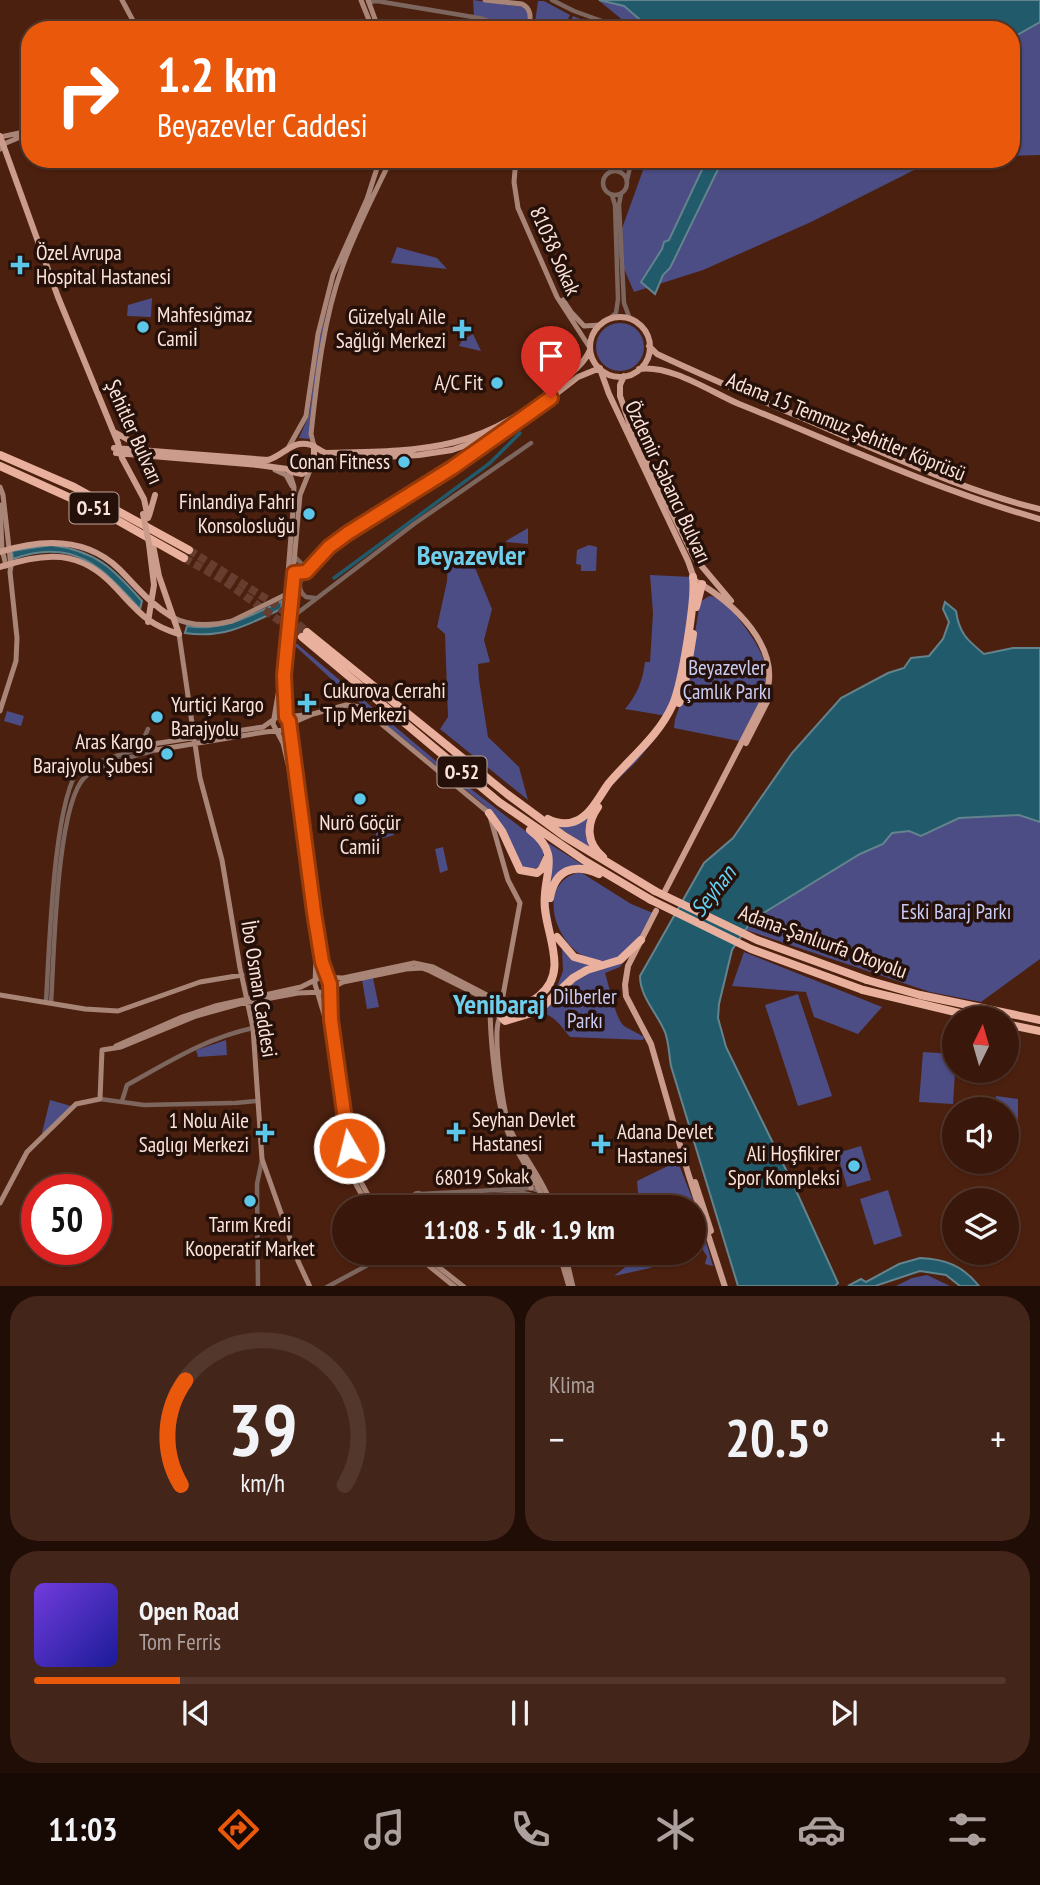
<!DOCTYPE html>
<html lang="tr">
<meta charset="utf-8">
<style>
:root{--surface:#39180b;--page:#442519;--text:#f1f3f6;--muted:#aba09d;--line:#53372c;--accent:#ea580c}
body{margin:0;font-family:"PT Sans Narrow",sans-serif;background:var(--page);color:var(--text);height:100vh;display:flex;flex-direction:column;font-size:26px;white-space:nowrap}
*{box-sizing:border-box;margin:0}
p{font-size:23px;color:var(--muted)}
.icon{flex:none;width:38px;height:38px;fill:none;stroke:currentColor;stroke-width:2;stroke-linecap:round;stroke-linejoin:round}
.map{position:relative;height:1286px;overflow:hidden}
.details{display:flex;flex-direction:column;gap:10px;padding:10px;background:#1f0d06;flex:1}
.details>*{flex:none}
.guide{position:absolute;left:21px;top:21px;width:999px;height:147px;border-radius:28px;box-shadow:0 2px 5px #0004,0 0 0 2px var(--line);background:#ea580c;color:#fff;overflow:hidden}
.needle{width:46px;rotate:5deg}
.buttons{position:absolute;left:942px;top:1006px;display:grid;gap:14px}
.buttons a{display:grid;place-items:center;width:77px;height:77px;border-radius:50%;background:var(--surface);box-shadow:0 2px 5px #0004,0 0 0 2px var(--line);font-size:35px}
.speed{position:absolute;left:21px;top:1174px;display:flex;gap:14px;font-size:35px;font-weight:700;text-align:center}
.speed>*{display:grid;place-content:center;width:91px;height:91px;border-radius:50%;background:var(--surface);box-shadow:0 2px 5px #0004,0 0 0 2px var(--line);line-height:1}
.speed .limit{border:10px solid #d22;background:#fff;color:#111}
.pin{position:absolute;display:grid;place-items:center;width:60px;height:60px;color:#fff;margin:-72px -30px;border-radius:50% 50% 50% 0;rotate:-45deg;box-shadow:0 0 7px #0007}
.pin .icon{rotate:45deg}
.me{position:absolute;width:77px;margin:-38px;rotate:352deg;stroke-linejoin:round;filter:drop-shadow(0 0 5px #0008)}
.turn{display:flex;align-items:center;gap:24px;height:147px;padding:0 21px;font-size:32px}
.turn .icon{width:91px;height:91px;stroke-width:2.5}
.turn b{display:block;font-size:49px;line-height:60px}
.big{font-size:52px;font-weight:700;line-height:1.1}
.details .card{flex:1;display:flex;flex-direction:column;justify-content:center;gap:10px;min-width:0;padding:0 24px;border-radius:28px;background:var(--page)}
.details .dial{align-items:center;gap:0}
.dial svg{height:182px;overflow:visible;fill:none;stroke:var(--line);stroke-width:7;stroke-linecap:round;text-anchor:middle}
.dial text{fill:var(--text);stroke:none}
.song{display:flex;align-items:center;gap:21px}
.cover{width:84px;height:84px;border-radius:10px;background:linear-gradient(135deg,hsl(260 70% 55%),hsl(240 70% 35%))}
.played{height:7px;border-radius:4px;background:linear-gradient(90deg,var(--accent) 15%,var(--line) 15%)}
.keys{display:flex;justify-content:space-around;direction:ltr}
.heat{display:flex;justify-content:space-between;align-items:center;font-size:38px;direction:ltr}
.details .tiles{flex:1;display:grid;gap:10px;grid-template-columns:1fr 1fr}
.card:last-child{grid-column:span 2}
.trip{position:absolute;left:332px;top:1195px;width:374px;height:70px;border-radius:35px;background:var(--surface);box-shadow:0 2px 5px #0004,0 0 0 2px var(--line);font-weight:700;line-height:70px;text-align:center}
.tab-bar{display:flex;height:112px;justify-content:space-around;align-items:center;background:#170a04;color:var(--muted)}
.tab-bar .icon{width:49px;height:49px}
.tab-bar .selected{color:var(--accent)}
.tab-bar b{font-size:32px;color:var(--text)}
.map>svg:first-child{display:block}
</style>
<div class="map">
<svg width="1040" height="1287" viewBox="0 0 1040 1287">
<rect width="100%" height="100%" fill="#4c200f"/>
<path fill="#4b4d84" d="M473 0 525 7 529 14 524 27 474 15Z
M598 0H1040V155L1012 156V30H635Z
M538 1H544L570 15 563 30H534Z
M573 16C583 21 588 19 598 24L595 30H569L567 29Z
M647 159H988L920 167 811 222 703 270 634 292 615 248Z
M397 247 437 258 447 269 391 263Z
M152 298 151 317 127 316 128 305Z
M326 310 309 439 299 438 309 415 319 340Z
M596 347a24 24 0 1 1 48 0a24 24 0 1 1-48 0Z
M473 334 481 351 459 346 462 340Z
M528 528V544L506 542V541Z
M589 545 597 547 596 571H581V565L576 564 577 550Z
M448 556 468 558 473 563 492 609 484 640 490 662 478 664 479 680 488 737 519 767 528 800 440 729 448 717 445 634 437 627 447 581Z
M650 575 693 577 683 663 667 716 625 709C637 695 643 680 645 662H650L653 613Z
M709 596C723 597 734 612 742 623 782 676 767 688 739 741L674 728 675 719 686 689 700 602Z
M293 644H297L449 772 537 840 544 853 539 867 532 869 522 867 497 820 483 804 340 687Z
M7 711 24 716 21 726 4 721Z
M661 731C653 741 645 751 637 761 621 777 587 805 586 830 586 838 589 843 593 850L556 826 577 823Z
M1019 815 1040 822V959L981 1002 930 992 746 930 752 920 860 854 882 844 892 833 909 831 921 836 959 818Z
M391 824 394 835 377 840 375 828Z
M545 841 583 865C493 874 622 994 506 1012V1007C517 1009 527 1006 537 1000 573 976 547 936 546 904 545 878 559 867 545 841Z
M443 847 448 870 440 873 435 849Z
M576 873H582L631 904 653 913C645 928 638 944 625 954 576 990 522 892 576 873Z
M562 947 595 966 553 997 563 971Z
M744 952 882 1007 858 1034 814 1017 806 992 732 986Z
M624 961 620 967 605 973C609 985 615 1018 624 1026 630 1030 638 1033 644 1037L643 1040 570 1037C561 1026 555 1016 540 1012 552 1005 559 995 569 986 584 972 605 966 624 961Z
M373 978 379 1007 367 1009 362 980Z
M798 994 832 1096 798 1106 765 1005Z
M226 1040 227 1055 198 1057 196 1050Z
M923 1052 954 1054 955 1071 953 1104 919 1102Z
M996 1096 1018 1099V1122H1006V1110L996 1109Z
M50 1100 71 1106 46 1133H42Z
M861 1146 871 1180 847 1187 837 1153Z
M676 1162H678L696 1208 713 1266 705 1264 707 1256 695 1239V1208L645 1207 638 1192 637 1181Z
M888 1190 902 1236 874 1245 860 1199Z
M643 1253 678 1254 650 1268 614 1276Z
M927 1275 950 1286H896L912 1278Z"/>
<path fill="#215a6b" stroke="#63838d" stroke-width="2" d="M599 0H1040V22L1012 38V30H652L624 6Z
M707 159H723L670 268 663 275 655 294 641 282 662 249 664 242 669 240Z
M51 545C96 551 113 568 142 601L140 609C102 567 74 537 13 559L12 551Z
M282 601 281 609C248 625 222 639 185 633L187 626C222 632 250 616 282 601Z
M945 602 956 611C959 633 967 640 984 654L1013 648H1040V822L1019 815 959 818 921 836 909 831 892 833 883 844 860 854 752 920 732 950 719 1004 718 1018 726 1047 793 1184 838 1283 835 1286H738L671 1066C669 1055 669 1043 665 1032 657 1013 640 997 640 976L704 863 733 838 792 753 841 698 888 673 904 668 911 658 929 656 943 639 949 622 943 609Z
M920 1258C946 1259 963 1266 979 1286H960L946 1275 920 1271 875 1286H848L861 1279 866 1282 899 1264Z"/>
<g fill="none" stroke-linecap="round" stroke-linejoin="round">
<path stroke="#215a6b" stroke-width="3.5" d="M334 578 490 463 520 433"/>
<path stroke="#663d2e" stroke-width="8" stroke-dasharray="8 4" stroke-linecap="butt" d="M189 550 276 605 307 632
M184 558 223 580 302 637"/>
<path stroke="#7d665e" stroke-width="4.5" d="M552 0 574 11 627 30
M369 2 377 1 479 18 520 30
M618 170 630 159
M603 183a12 12 0 1 1 24 0a12 12 0 1 1-24 0Z
M627 180 632 159
M621 194 619 205 624 303 630 319
M610 318 616 313 618 299 615 205 612 195
M295 557 303 565 310 566
M294 573 306 572C348 517 437 483 492 438
M305 573C299 581 297 590 306 597L315 598
M291 618 414 524 531 443
M140 747 148 729
M46 1002C49 957 53 797 80 768L153 744
M51 1003C54 959 56 804 85 777 100 763 136 756 156 750
M100 1099 144 1105 232 1103
M122 1101 127 1085C169 1062 206 1038 253 1028
M235 1103 257 1101
M413 1198a5 5 0 1 1 10 0a5 5 0 1 1-10 0Z
M421 1194 531 1188 539 1191
M423 1200 523 1193 536 1196 544 1204
M404 1208 413 1200
M258 1287 257 1184 262 1160
M327 1287 390 1253"/>
<path stroke="#a98577" stroke-width="5" d="M122 0 138 30
M361 0 373 30
M368 0 379 30
M485 0 522 4C533 9 530 20 529 30
M0 137 24 132
M0 149 6 143 30 133
M405 159 515 167
M516 159 514 182 518 208 557 297 590 348
M563 300 571 312 584 326 600 325
M314 446 311 434C317 378 323 321 342 268 354 233 375 193 391 159
M287 450 306 416 318 334 333 275 367 199 380 159
M275 470 286 475 292 486
M310 470 300 495 284 675 286 717 289 723 318 943 327 978 330 983 331 1020 349 1148 361 1182 375 1208
M289 471 294 487 293 510 279 689 273 724 283 743 289 768 316 956 315 984 326 1021 344 1148 353 1179 369 1208
M0 487 3 495 11 566 10 572 17 638 16 661 0 711
M0 505 2 549 6 566
M172 617C191 627 212 626 232 621L287 594
M179 634 200 778 222 860 240 968 253 1028 262 1159 298 1261 310 1287
M313 714 346 705 361 707 489 813 508 880 520 903 502 1001
M313 714 292 723 285 730 265 732 156 750 153 744 263 727 280 715 286 717Z
M0 995 85 1009 118 1011 200 982 242 975
M490 1005C490 1036 496 1108 509 1135 520 1160 538 1181 547 1208
M116 1046 182 1017 215 1006 301 987 321 977 343 978 414 963 433 967 504 1004 505 1009C502 1014 499 1017 498 1023 494 1042 503 1114 511 1131 524 1158 543 1179 553 1208
M531 1188V1177
M0 1203 27 1152 76 1104 100 1099 102 1050 121 1047 196 1016 239 1004 298 993 324 992 343 982 406 969 422 968 430 971 484 998 490 1005
M413 1253 455 1287
M421 1253 464 1287
M559 1253 569 1287
M565 1253 573 1287"/>
<path stroke="#cb9c8b" stroke-width="6" d="M0 136 58 297 118 443 122 458 144 499 148 518
M590 347a30 30 0 1 1 60 0a30 30 0 1 1-60 0Z
M649 346 657 354C719 383 782 409 844 436 909 464 972 493 1040 509
M600 369 609 394 688 561 695 581C733 601 784 649 765 697L665 891
M639 369C670 364 711 392 739 404 839 444 936 490 1040 519
M624 376 620 385V396L634 436 694 557 731 601
M116 433 143 448
M114 448 268 460C285 455 292 439 311 445 316 447 320 451 326 453 421 451 483 452 557 385 569 375 584 364 590 350
M116 453 258 465 287 469 292 472 302 474 319 464 347 459 419 455 452 450 495 435 529 415 578 377 600 368
M311 467 314 459V446
M149 516 155 495
M153 545 159 576 179 634
M0 552C41 539 86 537 119 569 138 588 149 603 172 617
M0 567C45 552 80 549 115 587 137 610 147 625 179 634
M148 622 154 585 149 544
M746 743 770 696
M656 911 628 966 625 985 626 996 651 1044 688 1173 725 1287
M695 1182 711 1231"/>
<path stroke="#e9b19d" stroke-width="8" d="M0 455 74 487 189 550
M0 466 108 515 184 558
M696 607 702 584
M307 632 507 794 564 836 655 891
M302 637 499 802 585 861 651 900
M679 703 684 689 693 634
M598 807C586 824 586 843 603 857
M489 813 502 831 520 870 537 873 542 869 547 858
M548 819C558 824 568 825 578 820 592 813 600 795 609 783 631 757 659 736 673 704 682 683 696 599 693 577
M550 898C555 869 574 863 599 874
M557 937 574 957 599 964
M867 980 920 995 1040 1020
M863 990 980 1018
M503 1003C517 1006 528 1005 539 996 568 973 548 939 545 909 541 875 564 856 530 830
M500 1015H508L535 1005
M500 1015 505 1021 538 1011 573 978 587 970 620 960 641 940
M1006 1024 1040 1031"/>
<path stroke="#cb9c8b" stroke-width="6" d="M143 514 149 544"/>
<path stroke="#e9b19d" stroke-width="8" d="M655 891 757 940 867 980
M651 900 751 949 863 990"/>
</g>
<g fill="none" stroke-linecap="round" stroke-linejoin="round">
<defs>
<path id="route" d="M349 1148 331 1020 330 984 322 962 314 912 289 721 286 717 284 675 294 573 306 572 329 547 348 533 452 468 551 398"/>
</defs>
<use href="#route" stroke="#983908" stroke-width="18"/>
<use href="#route" stroke="#ea580c" stroke-width="12"/>
</g>
<g fill="#5cc7e8" stroke="#25110a" stroke-width="2.5">
<path d="M16.5 254.5h7v7h7v7h-7v7h-7v-7h-7v-7h7z"/>
<circle cx="143" cy="327" r="7"/>
<path d="M458.5 318.5h7v7h7v7h-7v7h-7v-7h-7v-7h7z"/>
<circle cx="497" cy="383" r="7"/>
<circle cx="404" cy="462" r="7"/>
<circle cx="309" cy="514" r="7"/>
<path d="M303.5 692.5h7v7h7v7h-7v7h-7v-7h-7v-7h7z"/>
<circle cx="157" cy="717" r="7"/>
<circle cx="167" cy="754" r="7"/>
<circle cx="360" cy="799" r="7"/>
<path d="M452.5 1121.5h7v7h7v7h-7v7h-7v-7h-7v-7h7z"/>
<path d="M261.5 1122.5h7v7h7v7h-7v7h-7v-7h-7v-7h7z"/>
<path d="M597.5 1133.5h7v7h7v7h-7v7h-7v-7h-7v-7h7z"/>
<circle cx="854" cy="1166" r="7"/>
<circle cx="250" cy="1201" r="7"/>
</g>
<g text-anchor="middle" stroke-width="7" stroke-linejoin="round" paint-order="stroke">
<g fill="#25110a" stroke="#bca59c" stroke-width="2">
<rect x="69.5" y="492.5" width="49" height="31" rx="5"/>
<rect x="437.5" y="756.5" width="49" height="31" rx="5"/>
</g>
<g font-size="19" font-weight="bold" fill="#fce4db">
<text x="94" y="515">O-51</text>
<text x="462" y="779">O-52</text>
</g>
<g font-size="21" fill="#fce4db" stroke="#25110a">
<text transform="translate(555 251) rotate(66)" y="7">81038 Sokak</text>
<text transform="translate(846 427) rotate(22)" y="7">Adana 15 Temmuz Şehitler Köprüsü</text>
<text transform="translate(134 432) rotate(66)" y="7">Şehitler Bulvarı</text>
<text transform="translate(668 482) rotate(65)" y="7">Özdemir Sabancı Bulvarı</text>
<text transform="translate(823 942) rotate(20)" y="7">Adana-Şanlıurfa Otoyolu</text>
<text transform="translate(259 989) rotate(81)" y="7">İbo Osman Caddesi</text>
<text transform="translate(482 1177) rotate(-1)" y="7">68019 Sokak</text>
</g>
<g font-size="21" fill="#fce4db" stroke="#25110a" text-anchor="end">
<text x="36" y="260" text-anchor="start">Özel Avrupa<tspan x="36" dy="24">Hospital Hastanesi</tspan></text>
<text x="157" y="322" text-anchor="start">Mahfesığmaz<tspan x="157" dy="24">Camiİ</tspan></text>
<text x="446" y="324">Güzelyalı Aile<tspan x="446" dy="24">Sağlığı Merkezi</tspan></text>
<text x="483" y="390">A/C Fit</text>
<text x="390" y="469">Conan Fitness</text>
<text x="295" y="509">Finlandiya Fahri<tspan x="295" dy="24">Konsolosluğu</tspan></text>
<text x="323" y="698" text-anchor="start">Cukurova Cerrahi<tspan x="323" dy="24">Tıp Merkezi</tspan></text>
<text x="171" y="712" text-anchor="start">Yurtiçi Kargo<tspan x="171" dy="24">Barajyolu</tspan></text>
<text x="153" y="749">Aras Kargo<tspan x="153" dy="24">Barajyolu Şubesi</tspan></text>
<text x="360" y="830" text-anchor="middle">Nurö Göçür<tspan x="360" dy="24">Camii</tspan></text>
<text x="472" y="1127" text-anchor="start">Seyhan Devlet<tspan x="472" dy="24">Hastanesi</tspan></text>
<text x="249" y="1128">1 Nolu Aile<tspan x="249" dy="24">Saglıgı Merkezi</tspan></text>
<text x="617" y="1139" text-anchor="start">Adana Devlet<tspan x="617" dy="24">Hastanesi</tspan></text>
<text x="840" y="1161">Ali Hoşfikirer<tspan x="840" dy="24">Spor Kompleksi</tspan></text>
<text x="250" y="1232" text-anchor="middle">Tarım Kredi<tspan x="250" dy="24">Kooperatif Market</tspan></text>
</g>
<g font-size="21" fill="#c8ccf4" stroke="#25110a">
<text x="727" y="675">Beyazevler<tspan x="727" dy="24">Çamlık Parkı</tspan></text>
<text x="956" y="919">Eski Baraj Parkı</text>
<text x="585" y="1004">Dilberler<tspan x="585" dy="24">Parkı</tspan></text>
</g>
<g font-size="23" font-style="italic" fill="#65d2f4" stroke="#25110a">
<text transform="translate(713 891) rotate(-52)" y="8">Seyhan</text>
</g>
<g font-size="28" font-weight="bold" fill="#6eceec" stroke="#25110a">
<text x="471" y="565">Beyazevler</text>
<text x="499" y="1014">Yenibaraj</text>
</g>
</g>
</svg>
<div class="buttons">
<a><svg class="needle" viewBox="-14 -14 28 28"><path d="M0-13l5 13h-10z" fill="#e53935"/><path d="M0 13l5-13h-10z" fill="#aba09d"/></svg></a>
<a><svg class="icon" aria-label="sound" viewBox="0 0 24 24"><path d="M4 9h4l5-4v14l-5-4H4zM17 9q2 3 0 6"/></svg></a>
<a><svg class="icon" aria-label="layers" viewBox="0 0 24 24"><path d="M12 4l9 5-9 5-9-5zM3 14l9 5 9-5"/></svg></a>
</div>
<div class="speed"><div class="limit">50</div></div>
<div class="pin" style="left:551px;top:398px;background:#d93025"><svg class="icon" aria-label="arrive" viewBox="0 0 24 24"><path d="M6 21V4h12l-3 4 3 4H6"/></svg></div>
<svg class="me" style="left:349px;top:1148px" viewBox="-20 -20 40 40"><circle r="17" fill="#ea580c" stroke="#fff" stroke-width="3"/><path d="M0-11L8 9 0 5-8 9z" fill="#fff"/></svg>
<div class="trip">11:08 · 5 dk · 1.9 km</div>
<div class="guide">
<div class="turn"><svg class="icon" aria-label="right" viewBox="0 0 24 24"><path d="M7 20v-9h11M14 6l5 5-5 5"/></svg><div><b>1.2 km</b>Beyazevler Caddesi</div></div>
</div>
</div>
<section class="details">
<div class="tiles">
<div class="card dial"><svg viewBox="0 0 100 80">
<path d="M14 69A42 42 0 1 1 86 69"/>
<path d="M14 69A42 42 0 0 1 16 23" stroke="#ea580c"/>
<text x="50" y="56" font-size="32" font-weight="700">39</text>
<text x="50" y="72" font-size="11">km/h</text>
</svg></div>
<div class="card"><p>Klima</p>
<div class="heat"><a>−</a><b class="big">20.5°</b><a>+</a></div>
</div>
<div class="card">
<div class="song"><i class="cover"></i><div><b>Open Road</b><p>Tom Ferris</p></div></div>
<div class="played"></div>
<div class="keys"><svg class="icon" aria-label="previous" viewBox="0 0 24 24"><path d="M18 5L8 12l10 7zM5 5v14"/></svg><svg class="icon" aria-label="pause" viewBox="0 0 24 24"><path d="M8 5v14M16 5v14"/></svg><svg class="icon" aria-label="next" viewBox="0 0 24 24"><path d="M6 5l10 7-10 7zM19 5v14"/></svg></div>
</div>
</div>
</section>
<nav class="tab-bar">
<b>11:03</b>
<svg class="icon selected" aria-label="directions" viewBox="0 0 24 24"><path d="M12 3l9 9-9 9-9-9zM9 14v-3h6M13 9l2 2-2 2"/></svg>
<svg class="icon" aria-label="music" viewBox="0 0 24 24"><path d="M9 18V5l10-2v13"/><circle cx="6" cy="18" r="3"/><circle cx="16" cy="16" r="3"/></svg>
<svg class="icon" aria-label="phone" viewBox="0 0 24 24"><path d="M5 4h4l2 5-3 2q2 4 5 5l2-3 5 2v4C11 20 4 13 5 4z"/></svg>
<svg class="icon" aria-label="climate" viewBox="0 0 24 24"><path d="M12 3v18M4 7l16 10M4 17L20 7"/></svg>
<svg class="icon" aria-label="car" viewBox="0 0 24 24"><path d="M5 17H2v-5l4-1 3-4h7l3 4 3 1v5h-3M9 17h6M6 11h13"/><circle cx="7" cy="17" r="2"/><circle cx="17" cy="17" r="2"/></svg>
<svg class="icon" aria-label="filters" viewBox="0 0 24 24"><path d="M4 7h16M4 17h16"/><circle cx="9" cy="7" r="2"/><circle cx="15" cy="17" r="2"/></svg>
</nav>
